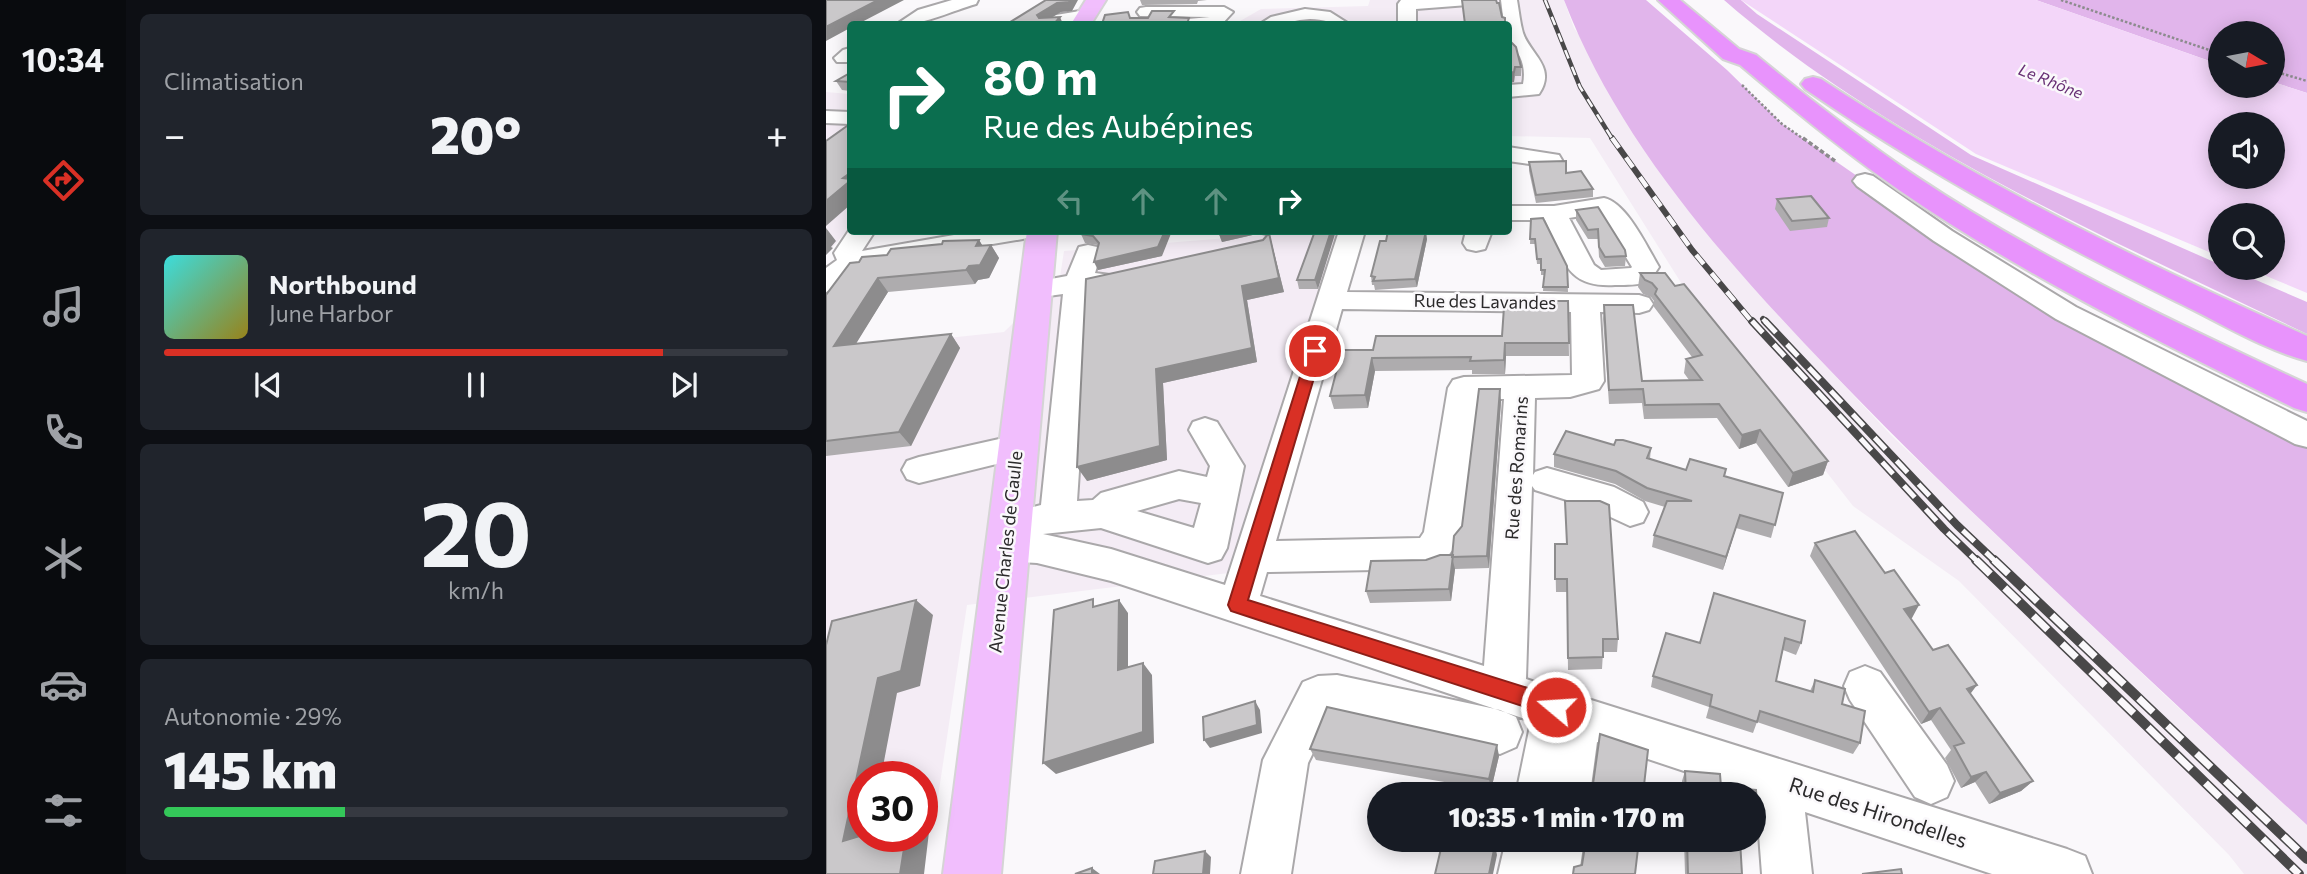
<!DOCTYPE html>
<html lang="fr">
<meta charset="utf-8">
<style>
:root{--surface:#171b24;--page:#20242c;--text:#f1f3f6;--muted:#9ea1a6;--line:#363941;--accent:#d93025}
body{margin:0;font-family:Commissioner,sans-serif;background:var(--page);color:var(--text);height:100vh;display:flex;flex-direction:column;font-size:26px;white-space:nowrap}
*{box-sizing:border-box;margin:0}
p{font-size:23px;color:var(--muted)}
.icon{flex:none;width:38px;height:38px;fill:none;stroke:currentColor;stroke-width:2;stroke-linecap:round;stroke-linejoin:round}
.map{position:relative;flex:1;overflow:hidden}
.drawer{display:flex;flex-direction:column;gap:14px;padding:14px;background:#0d0f14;width:700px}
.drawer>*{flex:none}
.hud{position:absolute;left:21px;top:21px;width:665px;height:214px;border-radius:7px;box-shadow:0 4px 18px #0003;background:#0b6e4f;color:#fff;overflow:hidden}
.needle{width:46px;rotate:100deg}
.buttons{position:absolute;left:1382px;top:21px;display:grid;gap:14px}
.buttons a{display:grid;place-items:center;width:77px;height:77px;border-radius:50%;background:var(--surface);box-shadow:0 4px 18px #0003;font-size:35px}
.speed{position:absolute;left:21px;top:761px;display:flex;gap:14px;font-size:35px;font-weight:700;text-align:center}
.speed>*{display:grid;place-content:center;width:91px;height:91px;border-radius:50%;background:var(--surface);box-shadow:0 4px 18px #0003;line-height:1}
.speed .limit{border:10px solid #d22;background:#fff;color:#111}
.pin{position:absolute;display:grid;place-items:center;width:60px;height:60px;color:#fff;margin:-30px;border:4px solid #fff;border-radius:50%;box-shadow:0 2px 7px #0007}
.me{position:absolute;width:77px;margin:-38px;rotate:288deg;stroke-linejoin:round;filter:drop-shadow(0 0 5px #0008)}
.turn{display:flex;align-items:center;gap:24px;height:147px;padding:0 21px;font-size:32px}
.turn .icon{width:91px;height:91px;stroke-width:2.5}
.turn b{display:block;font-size:49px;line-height:60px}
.lanes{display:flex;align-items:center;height:66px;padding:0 21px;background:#0003;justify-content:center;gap:35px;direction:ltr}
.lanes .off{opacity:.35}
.big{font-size:52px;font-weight:800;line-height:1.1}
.drawer .card{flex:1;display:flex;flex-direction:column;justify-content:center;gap:10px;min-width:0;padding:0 24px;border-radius:10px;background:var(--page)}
.drawer .dial{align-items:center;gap:0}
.dial b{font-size:91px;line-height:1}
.song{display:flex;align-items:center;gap:21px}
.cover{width:84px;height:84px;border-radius:10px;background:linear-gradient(135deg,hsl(180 70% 55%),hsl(50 70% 35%))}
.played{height:7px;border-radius:4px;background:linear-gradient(90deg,var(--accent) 80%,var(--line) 80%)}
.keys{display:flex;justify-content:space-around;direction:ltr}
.heat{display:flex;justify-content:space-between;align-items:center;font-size:38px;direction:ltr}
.charge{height:10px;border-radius:5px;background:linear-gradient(90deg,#34c759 29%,var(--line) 0)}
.trip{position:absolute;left:541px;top:782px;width:399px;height:70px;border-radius:35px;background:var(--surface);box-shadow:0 4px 18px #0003;font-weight:800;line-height:70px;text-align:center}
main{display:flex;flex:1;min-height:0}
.tab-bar{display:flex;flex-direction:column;width:126px;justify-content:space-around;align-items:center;background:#090b0e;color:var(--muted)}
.tab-bar .icon{width:49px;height:49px}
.tab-bar .selected{color:var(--accent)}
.tab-bar b{font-size:32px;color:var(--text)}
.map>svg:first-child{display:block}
</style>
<main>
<nav class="tab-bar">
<b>10:34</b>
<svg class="icon selected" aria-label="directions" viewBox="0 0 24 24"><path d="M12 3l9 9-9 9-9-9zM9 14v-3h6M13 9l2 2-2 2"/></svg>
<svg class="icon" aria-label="music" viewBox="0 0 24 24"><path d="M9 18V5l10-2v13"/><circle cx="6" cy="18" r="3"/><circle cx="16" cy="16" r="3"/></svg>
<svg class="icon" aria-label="phone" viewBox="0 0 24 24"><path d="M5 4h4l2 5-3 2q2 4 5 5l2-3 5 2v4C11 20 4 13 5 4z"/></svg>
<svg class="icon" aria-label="climate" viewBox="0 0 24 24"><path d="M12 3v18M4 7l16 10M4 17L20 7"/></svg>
<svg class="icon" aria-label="car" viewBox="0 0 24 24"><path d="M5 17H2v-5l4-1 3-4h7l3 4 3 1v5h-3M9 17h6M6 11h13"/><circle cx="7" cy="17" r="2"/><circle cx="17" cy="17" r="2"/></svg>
<svg class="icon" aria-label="filters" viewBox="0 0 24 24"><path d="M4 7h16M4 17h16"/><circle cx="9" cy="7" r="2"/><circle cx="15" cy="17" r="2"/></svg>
</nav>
<section class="drawer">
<div class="card"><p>Climatisation</p>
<div class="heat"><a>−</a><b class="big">20°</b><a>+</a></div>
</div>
<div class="card">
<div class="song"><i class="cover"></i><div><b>Northbound</b><p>June Harbor</p></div></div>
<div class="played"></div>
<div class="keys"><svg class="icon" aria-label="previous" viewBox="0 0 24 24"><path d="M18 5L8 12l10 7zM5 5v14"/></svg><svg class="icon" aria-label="pause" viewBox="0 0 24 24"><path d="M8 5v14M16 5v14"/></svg><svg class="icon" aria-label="next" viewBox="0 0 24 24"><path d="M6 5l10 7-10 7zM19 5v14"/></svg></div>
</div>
<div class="card dial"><b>20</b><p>km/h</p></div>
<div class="card"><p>Autonomie · 29%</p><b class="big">145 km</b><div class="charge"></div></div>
</section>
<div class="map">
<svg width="1481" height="874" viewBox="0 0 1481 874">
<rect width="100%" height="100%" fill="#faf8fb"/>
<path fill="#f4ecf5" d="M544 0H738L748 28 949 312 1065 435 1341 697 1481 825V874H1418L1403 855 1133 581 1027 506 864 297 764 138 683 136 682 24H409L435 9 542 6Z
M0 92 24 94V227L0 255Z
M490 231H515L403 573 141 605 110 810 96 814V777H37L0 845V351L178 332 234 277 238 251Z"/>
<path fill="#e1b5eb" d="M738 0H820L901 70 956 124 1057 194 1083 221 1481 441V825C1371 725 1264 624 1157 522 1095 464 1036 404 978 343 883 242 788 131 738 0Z
M898 0H915L931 14 1145 155 1395 265V268H1402L1481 302V334C1286 240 1062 143 898 0Z
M1210 0H1481V93L1447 82V33H1395V65Z"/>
<path fill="#f3d6f9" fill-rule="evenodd" d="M915 0H1210L1395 65V86H1447V82L1481 93V293L1421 268H1447V215H1395V257L1150 154ZM1395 124H1447V177H1395Z"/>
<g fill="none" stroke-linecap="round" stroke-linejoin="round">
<defs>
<path id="minor" d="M126 0H152L150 4C125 11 97 26 71 24L92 10Z
M575 0H650L642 5 590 9V24H572V4Z
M675 0H691C693 11 694 23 697 33 704 54 731 67 713 94L682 97V85L697 84C700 69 696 52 682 44V24H678Z
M320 7H398L407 12 396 24H348L351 20 384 17 314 16 311 12 314 8Z
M479 9 504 12 523 24C509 25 498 19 484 19 467 20 452 26 434 24L445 17Z
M260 10 269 15 266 19 239 24H217L230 15Z
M24 48V62H11L8 58 17 50Z
M0 111 24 112V124L0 123Z
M682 147 733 155 736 160 733 165 725 167 682 161Z
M1039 174 1047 176 1126 231 1250 307 1481 421V447L1469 444 1230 319 1108 241 1031 186 1027 181 1031 176Z
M778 198C801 203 821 247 833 267L823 282C812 285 801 285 789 285 739 288 738 259 719 220H682V206H728ZM773 213 806 267 805 268 775 270 768 265 743 218Z
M24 229 49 231 36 251 151 231H210L206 236 197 239 47 264C29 271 17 288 0 292V268L11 260 8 253Z
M513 231H539L521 292 813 295 823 298 827 304 823 310 813 313 774 312 778 381 773 389 744 397 709 398 707 475 709 472 721 468 788 487 817 502 822 512 817 522 804 526 763 507 709 490 706 486 700 679 727 688 730 686 746 694 1241 849 1259 856 1266 874H1166L979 812 986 874H936L930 795 771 742 764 794H690L705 721 285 581 211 563 180 561 167 557 161 546 168 535 164 527 169 517 215 505 237 294 208 298 198 296 194 290 198 284 241 276 253 247 262 245 271 247 275 253 269 273 284 275 288 281 284 287 265 290 251 501 267 500 275 493 353 471 381 477 384 466 363 430 367 422 379 418 391 422 418 466 401 548 395 559 382 563 275 528 217 534 285 549 399 585ZM516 309 745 312 746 375 638 377 627 380 622 388 598 532 594 538 450 541ZM652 399H678L658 666 434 596 441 572 603 569 616 564 635 538ZM353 499 375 503 368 528 311 511Z
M640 231H666L659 249 650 251 641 249 637 243Z
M191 435 203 438 208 447 203 456 93 483 81 479 76 470 81 461 93 457Z
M1039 666 1054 672 1121 765 1128 781 1121 797 1105 804 1089 797 1024 700 1018 686 1024 672Z
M511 675 674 710 690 717 696 732 690 747 674 754 505 716 482 763 465 874H415L437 760 477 682 492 676Z
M680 840H758L753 874H672Z"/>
<path id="major" d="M260 0H280L265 24H245Z
M201 231H231L175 874H117Z"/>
<path id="highway" d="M832 0H854L913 49 930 55C982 98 1035 139 1091 177 1214 259 1348 322 1481 384V412L1468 408C1333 342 1197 275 1073 190 1017 151 966 109 914 65L897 59Z
M987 77 995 79C1149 181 1313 261 1481 336V361C1436 349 1393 322 1351 302 1222 239 1097 170 979 89L975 84 979 79Z"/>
</defs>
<use href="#minor" stroke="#aaa8aa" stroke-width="4"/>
<use href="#major" stroke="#d5d4d5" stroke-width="4"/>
<use href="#highway" stroke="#d5d4d5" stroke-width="4"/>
<path stroke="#8c8b8d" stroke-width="2.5" stroke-dasharray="2.5 2" stroke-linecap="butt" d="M1235 0 1395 54
M1447 71 1481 81
M916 85 956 124 979 140"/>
<path stroke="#8c8b8d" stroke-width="3.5" stroke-dasharray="4.5 2.5" stroke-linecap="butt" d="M977 138 1009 161"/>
<use href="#minor" fill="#fff" fill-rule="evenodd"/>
<use href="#major" fill="#f1befd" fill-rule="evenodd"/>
<use href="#highway" fill="#e893fc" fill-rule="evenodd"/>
<defs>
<path id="rail-far3" d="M719 0 754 87 787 140"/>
<path id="rail-far2" d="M786 138 866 250 927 323
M937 319 941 323"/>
<path id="rail-far1" d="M926 321 1118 529 1152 562
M939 321 1131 525 1170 562"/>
<path id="rail" d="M1150 560 1473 874
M1168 560 1481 859"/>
</defs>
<use href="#rail-far3" stroke="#494849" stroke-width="4.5"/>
<use href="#rail-far2" stroke="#494849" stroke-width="6"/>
<use href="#rail-far1" stroke="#494849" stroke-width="8"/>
<use href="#rail" stroke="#494849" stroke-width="10"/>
<use href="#rail-far3" stroke="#faf8fb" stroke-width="2.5" stroke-dasharray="9" stroke-linecap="butt"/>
<use href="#rail-far2" stroke="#faf8fb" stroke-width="4.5" stroke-dasharray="12" stroke-linecap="butt"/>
<use href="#rail-far1" stroke="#faf8fb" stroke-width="5" stroke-dasharray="16" stroke-linecap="butt"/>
<use href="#rail" stroke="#faf8fb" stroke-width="7" stroke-dasharray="20" stroke-linecap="butt"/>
</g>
<path fill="#aeacae" d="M314 0H381L372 1 371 4 316 5Z
M682 39 695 67V76H689L688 82 682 83Z
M24 73V91L16 90 10 81Z
M703 162 740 173 767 189V197L710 203 703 171Z
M951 199 1003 218 1001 227 964 231 949 209Z
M772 207 800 256 799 266 779 267 773 257 772 239H762L750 220V210Z
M705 219 741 266 742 292 717 291 718 275H715V264H711L709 244H704Z
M257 231 336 256 272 270V245L259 243 255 234Z
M394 231H464L443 232 458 292 421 300 431 362 337 383 341 460 261 481 440 236 431 234 396 242 393 234Z
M489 231 492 289H473L471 280Z
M601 239 591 287 549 290 548 285H546L545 276 560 241Z
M153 240 156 245H165L173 258 163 278 152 280 149 284 62 292 29 344 125 334 134 348 85 446 0 456V295L33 262 61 255Z
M814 273 849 286 1002 461 997 475 962 487 930 443 913 449 891 418 818 419 816 403 783 404 777 319 778 305 816 381 863 380 858 373 860 359 866 357 828 307V301L825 297 817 294 812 287Z
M742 301 743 356H680L679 374H646V370L549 371 542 408 508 409 504 396 547 350 676 336 714 306Z
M675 402 663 568 629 569 625 601 544 603 540 591 600 560 627 555Z
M788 445 825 448 824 459 860 470 900 469 899 476 957 493 945 538 910 528 897 570 826 547 828 535 839 507 819 501 789 484 728 467V454Z
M989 543 1059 573 1093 605 1084 618 1107 650 1144 694 1207 781 1195 791 1163 804 1149 782 1135 788 1119 758 1125 750 1105 720 1095 724 984 556Z
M729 544 792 639 791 652H777L776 669 742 670 741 592H730Z
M888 593 975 643 970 655 957 650 950 681 984 691 989 680 1016 704 1034 743 1027 754 931 722 927 733 880 718 883 707 825 687 827 676 874 643Z
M484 749 673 756 665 790 490 760Z
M859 771 895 787 928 794H856V781Z
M928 817H932L928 827Z
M858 840H914L916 874H859Z"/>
<path fill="#8d8c8d" d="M52 0H78L32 24H24V28L0 41V27Z
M244 0H252L246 11 235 12 214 24 211 15 231 3Z
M234 17 237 24H228Z
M689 67 688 82 682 83V73Z
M24 173V205L0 226V201L17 178Z
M0 228 10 241 5 247 7 248 0 255Z
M339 231H346L336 256 272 270 268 262Z
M405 231H430L431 234 396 242 393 234Z
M505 231H510L492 289 489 280Z
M600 231 601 239 591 287 589 279Z
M443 233 458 292 421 300 431 362 337 383 341 460 261 481 251 467 330 369 416 286Z
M153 240 161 253 165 245 173 258 163 278 152 280 149 284 140 270Z
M52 278 62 292 20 360 8 346Z
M125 334 134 348 85 446 73 432Z
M679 343 680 356 679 374 678 360Z
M546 358 549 371 542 408 539 395Z
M674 389 675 402 663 568 661 556Z
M934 430 930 443 913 449 916 435Z
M1002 461 997 475 962 487 967 473Z
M914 515 910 528 897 570 900 557Z
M626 557 629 569 625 601 623 589Z
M90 600 107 615 94 686 71 693 55 777H37V836L17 841 52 678Z
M293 600 302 613V683L292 670Z
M1093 605 1086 618 1071 622 1078 609Z
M317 663 326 675 328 743 230 774 217 763Z
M1151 685 1142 697 1141 689Z
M429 701 434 710 436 733 384 748 378 740Z
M1114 708 1105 720 1095 724 1103 712Z
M671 745 673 756 665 790 663 779Z
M1160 772 1149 782 1135 788 1145 777Z
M1207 781 1195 791 1163 804 1174 793Z
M96 827 103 832 98 874H74L80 836H96Z
M669 845 671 855 667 874H663Z
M379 851 385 857 384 874H377Z
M266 868 274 874H266Z"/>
<path fill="#cac8ca" stroke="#8d8c8d" stroke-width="2" d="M0 0H52L0 27Z
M220 0H244L243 2 231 3 211 15 213 18 234 17 228 24H181Z
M636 0H670L671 3H673L676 17 679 18V24H639Z
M326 11H348L343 17 363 18 361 24H276L279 15 302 12 304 18H322Z
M682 39 690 47 695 67H689L688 72 682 73Z
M24 73V82L10 81Z
M21 126H24V173L17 178 24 179V181L0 201V141Z
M740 161V173L755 171 767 189 710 195 703 162Z
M985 196 1003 218 966 221 951 199Z
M772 207 799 250 800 256 779 257 773 247 772 229 762 230 750 210Z
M717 218 741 266 742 287H717L719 270H715V259H711L709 239H704L705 219Z
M257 231H339L332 247 268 262 273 243 267 236 255 234Z
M489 231H505L489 280H471Z
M562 231H600L589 279 547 281 549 277 545 276 554 241H560Z
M443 233 453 278 416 286 426 348 330 369 334 446 251 467 260 279 437 240Z
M153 240 150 246 165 245 154 265 143 266 140 270 52 278 8 346 125 334 73 432 0 441V295L24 263 33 262 36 257 61 255 65 249 116 244 117 241Z
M814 273H839L849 286 858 284 1002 461 967 473 934 430 916 435 893 404 819 405 817 389 783 390 778 305H807L816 381 876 380 860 359 876 355 829 294 831 289 826 283 819 280Z
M715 301H742L743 343H679L678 360 644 361 645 357 546 358 539 395 504 396 516 350H547L550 336H676L678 307 714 306Z
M653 389H674L661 556 626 557 628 536 636 526Z
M740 431 788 445 790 440H797L825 448 821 458 860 470 864 459 900 469 898 476 957 493 949 525 914 515 900 557 828 535 841 501H866L821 488 790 471 728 454Z
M739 501H774L783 505 792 639H777V657L742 658 741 579H729V544H741Z
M1029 531 1059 573 1068 570 1093 605 1078 609 1107 650 1122 645 1151 685 1141 689 1207 781 1174 793 1160 772 1145 777 1128 746 1138 743 1114 708 1103 712 989 543Z
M614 555H627L623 589 540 591 545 561 600 560Z
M888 593 979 621 975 643 959 638 950 681 987 692 989 680 1019 689 1016 704 1039 711 1034 743 934 711 931 722 884 706 886 695 827 676 840 633 874 643Z
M267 599V607L293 600 292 670 317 663V732L217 763 228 610Z
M90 600 75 671 52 678 17 841 37 835V836H80L74 874H0V645L6 621Z
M429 701 431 725 378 740 377 717Z
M501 707 671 745 663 779 484 749Z
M774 734 822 750 817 794H758L759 786 767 784Z
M859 771 894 774 895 787 930 790 932 817H928V794H860Z
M617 840H639L669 845 663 874H609Z
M760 840H813L809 874H747L748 867 756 865Z
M861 840H914L916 874H862Z
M379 851 377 874H327L329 861Z
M266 868V874H249Z
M1075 869 1076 874H1036Z"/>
<path fill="#d93025" stroke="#8d1f18" stroke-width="2" d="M489 346 496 351 422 600 730 697 737 700 740 707 737 714 730 717 405 611 402 605 482 351Z"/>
<g text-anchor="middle" stroke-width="5" stroke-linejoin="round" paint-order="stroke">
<g font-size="16" font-style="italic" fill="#672f74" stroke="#faf8fb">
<text transform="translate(1225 81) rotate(22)" y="6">Le Rhône</text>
</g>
<g font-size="18" fill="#2b2a2b" stroke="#faf8fb">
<text transform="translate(659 302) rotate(1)" y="6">Rue des Lavandes</text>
<text transform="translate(691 468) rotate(-86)" y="6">Rue des Romarins</text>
<text transform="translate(180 552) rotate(-84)" y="6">Avenue Charles de Gaulle</text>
</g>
<g font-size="21" fill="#2b2a2b" stroke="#faf8fb">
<text transform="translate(1052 813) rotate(18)" y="7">Rue des Hirondelles</text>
</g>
</g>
</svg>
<div class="buttons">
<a><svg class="needle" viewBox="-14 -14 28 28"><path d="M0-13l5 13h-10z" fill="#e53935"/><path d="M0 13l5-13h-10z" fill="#9ea1a6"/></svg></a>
<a><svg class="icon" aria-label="sound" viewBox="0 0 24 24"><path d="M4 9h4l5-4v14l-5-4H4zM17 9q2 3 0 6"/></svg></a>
<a><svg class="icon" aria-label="search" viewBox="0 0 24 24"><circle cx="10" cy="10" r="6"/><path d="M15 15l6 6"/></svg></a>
</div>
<div class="speed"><div class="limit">30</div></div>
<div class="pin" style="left:489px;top:351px;background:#d93025"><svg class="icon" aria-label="arrive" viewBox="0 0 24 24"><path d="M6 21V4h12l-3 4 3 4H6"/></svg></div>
<svg class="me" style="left:730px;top:707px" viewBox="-20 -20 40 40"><circle r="17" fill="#d93025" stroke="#fff" stroke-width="3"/><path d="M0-11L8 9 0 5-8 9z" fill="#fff"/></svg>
<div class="trip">10:35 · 1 min · 170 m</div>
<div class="hud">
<div class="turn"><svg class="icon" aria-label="right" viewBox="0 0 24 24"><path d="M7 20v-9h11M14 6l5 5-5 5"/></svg><div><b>80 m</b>Rue des Aubépines</div></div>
<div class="lanes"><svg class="icon off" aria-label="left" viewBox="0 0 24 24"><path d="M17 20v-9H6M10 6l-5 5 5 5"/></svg><svg class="icon off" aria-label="ahead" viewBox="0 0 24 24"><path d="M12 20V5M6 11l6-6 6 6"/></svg><svg class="icon off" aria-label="ahead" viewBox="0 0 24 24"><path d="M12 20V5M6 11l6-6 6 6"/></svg><svg class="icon" aria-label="right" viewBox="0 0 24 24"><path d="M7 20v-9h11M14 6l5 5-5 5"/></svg></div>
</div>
</div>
</main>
